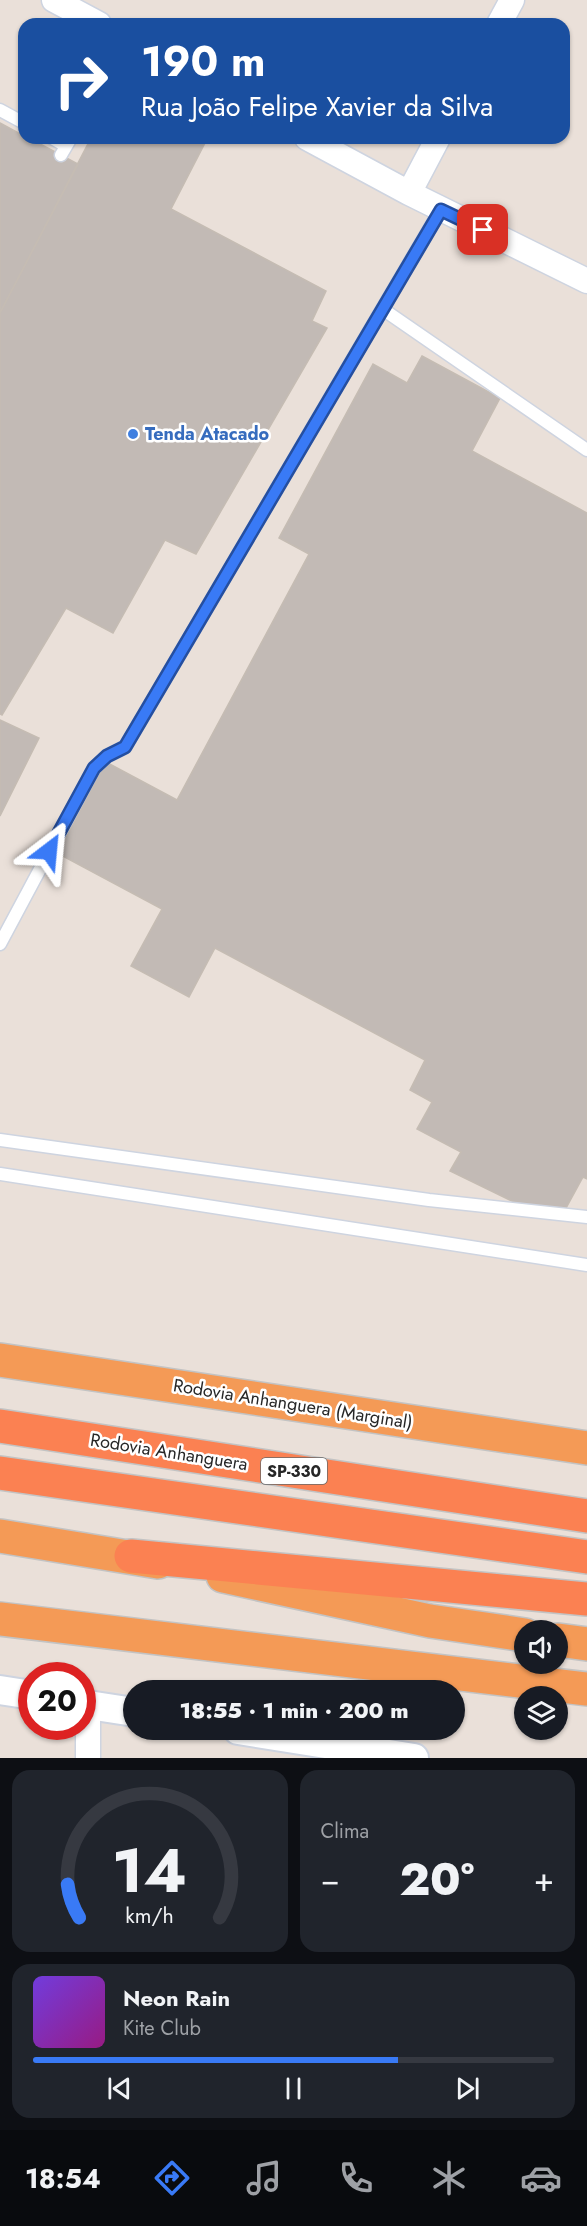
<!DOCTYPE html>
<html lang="pt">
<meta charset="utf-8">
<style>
:root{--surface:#171b24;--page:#20242c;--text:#f1f3f6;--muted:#9ea1a6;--line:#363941;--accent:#397af6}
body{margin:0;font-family:Jost,sans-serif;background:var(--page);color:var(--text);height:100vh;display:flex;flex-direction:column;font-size:22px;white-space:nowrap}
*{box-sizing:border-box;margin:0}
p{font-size:20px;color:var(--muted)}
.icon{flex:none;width:33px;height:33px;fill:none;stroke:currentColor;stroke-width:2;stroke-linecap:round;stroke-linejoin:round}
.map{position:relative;height:1758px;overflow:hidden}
.side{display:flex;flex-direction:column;gap:12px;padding:12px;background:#0d0f14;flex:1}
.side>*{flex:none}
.hud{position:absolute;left:18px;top:18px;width:552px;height:126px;border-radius:18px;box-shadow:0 2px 4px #0004;background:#1a4fa0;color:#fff;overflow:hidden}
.tools{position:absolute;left:514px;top:1620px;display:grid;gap:12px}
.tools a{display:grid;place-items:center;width:54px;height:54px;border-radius:50%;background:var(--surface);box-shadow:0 2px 4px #0004;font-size:30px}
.speed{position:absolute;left:18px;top:1662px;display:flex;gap:12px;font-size:30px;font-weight:700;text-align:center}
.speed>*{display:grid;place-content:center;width:78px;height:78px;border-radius:50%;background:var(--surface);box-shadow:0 2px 4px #0004;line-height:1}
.speed .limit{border:9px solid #d22;background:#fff;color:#111}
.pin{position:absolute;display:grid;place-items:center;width:51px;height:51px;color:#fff;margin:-26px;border-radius:12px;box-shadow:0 3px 9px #0006}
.me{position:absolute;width:66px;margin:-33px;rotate:29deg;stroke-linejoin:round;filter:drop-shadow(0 0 4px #0008)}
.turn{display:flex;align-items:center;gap:21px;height:126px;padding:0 24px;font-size:27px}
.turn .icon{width:78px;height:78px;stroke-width:2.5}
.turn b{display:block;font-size:42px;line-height:51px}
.big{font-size:45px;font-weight:800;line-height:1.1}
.side .tile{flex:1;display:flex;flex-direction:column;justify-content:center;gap:9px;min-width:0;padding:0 21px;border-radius:18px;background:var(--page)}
.side .dial{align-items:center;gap:0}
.dial svg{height:156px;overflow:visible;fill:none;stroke:var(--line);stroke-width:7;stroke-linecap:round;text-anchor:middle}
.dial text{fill:var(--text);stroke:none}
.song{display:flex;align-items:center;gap:18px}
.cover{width:72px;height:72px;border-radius:9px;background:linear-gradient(135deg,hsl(260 70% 55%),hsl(310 70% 35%))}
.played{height:6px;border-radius:3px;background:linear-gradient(90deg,var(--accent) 70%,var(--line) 70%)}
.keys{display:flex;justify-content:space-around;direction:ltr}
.heat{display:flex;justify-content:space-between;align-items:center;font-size:33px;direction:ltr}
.side .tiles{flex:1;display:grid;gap:12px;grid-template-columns:1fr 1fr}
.tile:last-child{grid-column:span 2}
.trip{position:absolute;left:123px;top:1680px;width:342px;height:60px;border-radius:30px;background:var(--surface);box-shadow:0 2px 4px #0004;font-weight:800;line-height:60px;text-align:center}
.tabs{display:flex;height:96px;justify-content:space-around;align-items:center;background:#090b0e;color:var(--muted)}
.tabs .icon{width:42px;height:42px}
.tabs .on{color:var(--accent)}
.tabs b{font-size:27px;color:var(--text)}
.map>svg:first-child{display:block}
</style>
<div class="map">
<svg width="587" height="1758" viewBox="0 0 587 1758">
<rect width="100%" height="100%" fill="#eae0d9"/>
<path fill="#c2bab5" stroke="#c5bcb3" stroke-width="1.5" d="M0 123 24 136V138H29L78 164 0 313Z
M91 138 207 139 171 209 326 291 312 321 327 328 196 554 165 540 113 633 66 608 2 715 0 714V313Z
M422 356 500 398 472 451 587 513V1179L583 1177 565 1210 518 1204 450 1171 461 1152 417 1129 432 1102 410 1090 425 1060 215 948 189 997 131 966 162 909 57 853 106 762 177 800 309 554 279 538 373 364 407 383Z
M0 720 39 738 0 816Z"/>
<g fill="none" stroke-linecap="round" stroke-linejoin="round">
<defs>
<path id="service" d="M0 110 24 123
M52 138 66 146
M61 155 71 138
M384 310 587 450
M0 944 94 768 107 756 125 747 441 209
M0 1140 429 1200 587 1217
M0 1174 587 1265"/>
<path id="minor" d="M54 0 99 24
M499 24 512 0
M307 138 409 193 587 281
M409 193 438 138
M88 1758V1705"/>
<path id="tertiary" d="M0 1690 32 1695
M82 1704 134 1712
M238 1730 414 1758"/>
<path id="trunk" d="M0 1360 587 1448
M0 1536 158 1562
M223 1576 430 1621 525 1635
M0 1619 587 1689
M558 1640 587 1644"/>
<path id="motorway" d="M0 1426 587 1516
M0 1473 587 1557
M131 1556 587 1599"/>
</defs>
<use href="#service" stroke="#ced4e0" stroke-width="15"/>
<use href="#minor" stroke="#ced4e0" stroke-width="27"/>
<use href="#tertiary" stroke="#ced4e0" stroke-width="32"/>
<use href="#trunk" stroke="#c3c3c3" stroke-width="36"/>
<use href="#motorway" stroke="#c3c3c3" stroke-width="36"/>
<use href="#service" stroke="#fff" stroke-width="12"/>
<use href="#minor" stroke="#fff" stroke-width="24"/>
<use href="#tertiary" stroke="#fff" stroke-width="28"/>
<use href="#trunk" stroke="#f49a56" stroke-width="33"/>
<use href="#motorway" stroke="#fb8152" stroke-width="33"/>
</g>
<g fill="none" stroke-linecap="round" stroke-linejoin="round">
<defs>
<path id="route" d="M49 851 94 768 107 756 125 747 441 210 483 230"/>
</defs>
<use href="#route" stroke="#254fa0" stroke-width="15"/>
<use href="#route" stroke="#397af6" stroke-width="10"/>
</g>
<circle fill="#3f7fe0" stroke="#fff" stroke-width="2" cx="133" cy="434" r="6"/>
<g text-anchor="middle" stroke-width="5" stroke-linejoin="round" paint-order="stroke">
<rect fill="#fff" stroke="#686868" stroke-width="1.5" x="261" y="1458" width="66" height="26" rx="4.5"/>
<g font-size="16" font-weight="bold" fill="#272727">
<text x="294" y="1477">SP-330</text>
</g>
<g font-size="18" font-weight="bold" fill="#366cbe" stroke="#fff" text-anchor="start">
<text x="145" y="440">Tenda Atacado</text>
</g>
<g font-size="18" fill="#272727" stroke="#fff">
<text transform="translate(293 1404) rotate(9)" y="6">Rodovia Anhanguera (Marginal)</text>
<text transform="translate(169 1452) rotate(9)" y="6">Rodovia Anhanguera</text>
</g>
</g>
</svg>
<div class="tools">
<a><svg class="icon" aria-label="sound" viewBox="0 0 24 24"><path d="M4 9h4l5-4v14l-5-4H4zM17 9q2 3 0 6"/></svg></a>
<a><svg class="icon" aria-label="layers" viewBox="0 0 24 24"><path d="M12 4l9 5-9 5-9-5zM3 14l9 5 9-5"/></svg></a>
</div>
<div class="speed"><div class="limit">20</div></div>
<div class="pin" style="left:483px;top:230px;background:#d93025"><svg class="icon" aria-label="arrive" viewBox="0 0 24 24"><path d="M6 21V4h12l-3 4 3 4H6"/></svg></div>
<svg class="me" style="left:49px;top:851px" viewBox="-20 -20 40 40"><path d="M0-17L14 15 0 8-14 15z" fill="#397af6" stroke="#fff" stroke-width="4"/></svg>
<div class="trip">18:55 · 1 min · 200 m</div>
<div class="hud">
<div class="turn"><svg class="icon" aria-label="right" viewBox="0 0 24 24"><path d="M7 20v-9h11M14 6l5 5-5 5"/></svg><div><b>190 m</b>Rua João Felipe Xavier da Silva</div></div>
</div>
</div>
<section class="side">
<div class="tiles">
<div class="tile dial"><svg viewBox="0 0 100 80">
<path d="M14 69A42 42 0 1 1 86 69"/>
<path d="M14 69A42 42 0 0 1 8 52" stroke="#397af6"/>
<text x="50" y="56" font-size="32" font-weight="700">14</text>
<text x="50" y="72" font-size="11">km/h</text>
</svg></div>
<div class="tile"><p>Clima</p>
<div class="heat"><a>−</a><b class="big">20°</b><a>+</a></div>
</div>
<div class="tile">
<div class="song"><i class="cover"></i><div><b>Neon Rain</b><p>Kite Club</p></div></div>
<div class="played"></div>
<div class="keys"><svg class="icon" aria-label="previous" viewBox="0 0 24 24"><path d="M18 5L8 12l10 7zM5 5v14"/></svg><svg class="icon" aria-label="pause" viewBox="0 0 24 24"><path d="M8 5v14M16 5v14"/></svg><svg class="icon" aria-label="next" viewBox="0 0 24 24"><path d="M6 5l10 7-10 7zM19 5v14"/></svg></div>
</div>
</div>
</section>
<nav class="tabs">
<b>18:54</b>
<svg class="icon on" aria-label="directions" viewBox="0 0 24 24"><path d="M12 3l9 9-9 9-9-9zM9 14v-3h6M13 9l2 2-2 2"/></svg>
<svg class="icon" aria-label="music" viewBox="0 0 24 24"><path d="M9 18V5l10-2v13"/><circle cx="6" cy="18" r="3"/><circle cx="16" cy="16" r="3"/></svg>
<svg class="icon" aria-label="phone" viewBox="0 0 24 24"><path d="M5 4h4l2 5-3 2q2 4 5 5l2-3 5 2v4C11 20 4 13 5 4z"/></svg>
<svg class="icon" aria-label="climate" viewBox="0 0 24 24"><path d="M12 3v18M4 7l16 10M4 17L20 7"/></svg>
<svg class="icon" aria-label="car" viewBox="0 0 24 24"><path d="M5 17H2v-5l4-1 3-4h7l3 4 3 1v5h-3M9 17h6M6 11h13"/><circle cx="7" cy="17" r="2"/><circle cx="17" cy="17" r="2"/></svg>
</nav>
